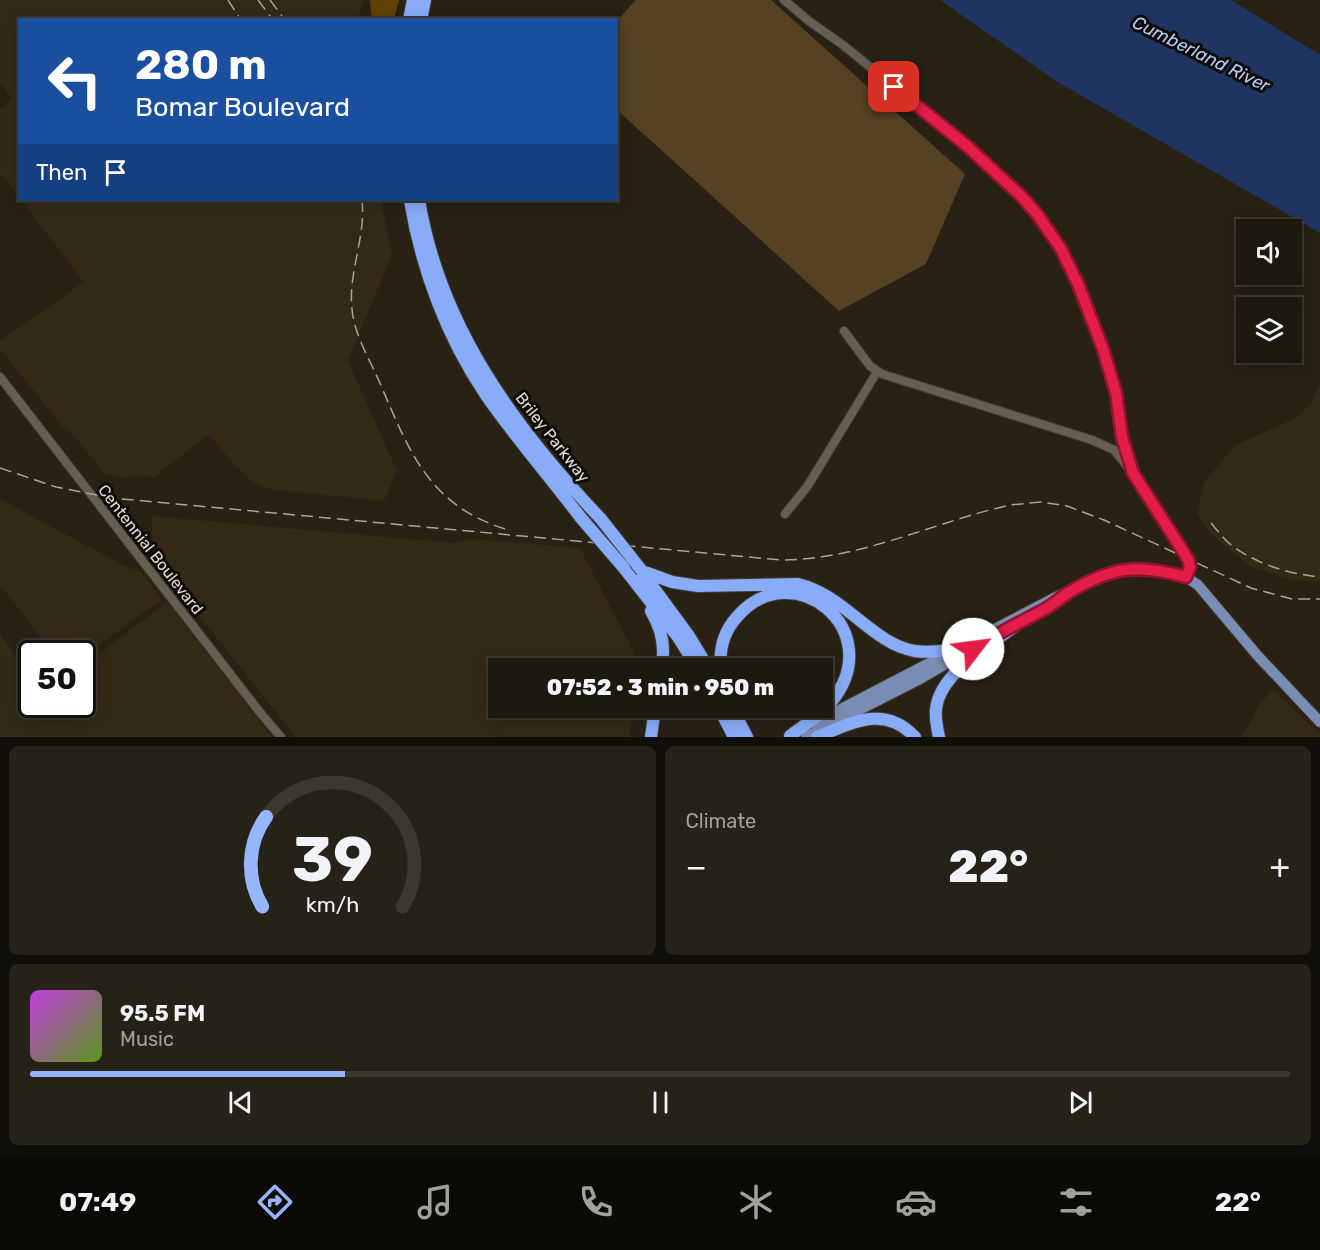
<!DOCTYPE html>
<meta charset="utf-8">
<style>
:root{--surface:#1e190f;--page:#262218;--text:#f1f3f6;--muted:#a1a09e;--line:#3c382f;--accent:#95b6fd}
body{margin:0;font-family:Rubik,sans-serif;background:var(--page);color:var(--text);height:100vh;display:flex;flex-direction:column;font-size:22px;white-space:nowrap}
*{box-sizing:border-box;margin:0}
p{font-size:20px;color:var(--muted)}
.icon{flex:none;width:33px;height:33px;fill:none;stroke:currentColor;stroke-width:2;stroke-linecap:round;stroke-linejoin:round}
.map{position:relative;height:737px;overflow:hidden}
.panel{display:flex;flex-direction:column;gap:9px;padding:9px;background:#100e08;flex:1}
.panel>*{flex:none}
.hud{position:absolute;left:18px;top:18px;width:600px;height:183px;border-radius:0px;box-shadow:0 3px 15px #0003,0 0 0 2px var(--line);background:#1a4fa0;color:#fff;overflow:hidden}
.fabs{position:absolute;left:1236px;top:219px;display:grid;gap:12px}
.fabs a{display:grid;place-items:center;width:66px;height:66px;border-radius:0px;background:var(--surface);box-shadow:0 3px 15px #0003,0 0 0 2px var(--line);font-size:30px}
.speed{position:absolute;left:18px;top:640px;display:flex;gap:12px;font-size:30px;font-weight:700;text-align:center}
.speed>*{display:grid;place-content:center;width:78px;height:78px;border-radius:50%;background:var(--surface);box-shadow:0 3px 15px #0003,0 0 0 2px var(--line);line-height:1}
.speed .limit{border:3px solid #111;border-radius:9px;background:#fff;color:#111}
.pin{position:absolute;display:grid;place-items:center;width:51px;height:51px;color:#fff;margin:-26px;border-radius:12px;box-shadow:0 3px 9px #0006}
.me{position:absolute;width:66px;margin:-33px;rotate:60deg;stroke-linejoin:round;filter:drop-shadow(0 0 4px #0008)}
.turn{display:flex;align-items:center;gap:21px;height:126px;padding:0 18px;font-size:27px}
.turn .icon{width:78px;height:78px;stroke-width:2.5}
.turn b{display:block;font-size:42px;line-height:51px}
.then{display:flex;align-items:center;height:57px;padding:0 18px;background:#0003;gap:12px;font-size:22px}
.big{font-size:45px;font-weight:800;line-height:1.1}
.panel .widget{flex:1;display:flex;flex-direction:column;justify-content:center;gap:9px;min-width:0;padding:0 21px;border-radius:9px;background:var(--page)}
.panel .dial{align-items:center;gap:0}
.dial svg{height:156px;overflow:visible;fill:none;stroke:var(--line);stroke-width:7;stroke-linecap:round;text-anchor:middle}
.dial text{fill:var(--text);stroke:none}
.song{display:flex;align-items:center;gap:18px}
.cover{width:72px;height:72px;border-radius:9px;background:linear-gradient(135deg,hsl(290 70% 55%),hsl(90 70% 35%))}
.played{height:6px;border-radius:3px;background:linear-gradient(90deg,var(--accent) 25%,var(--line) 25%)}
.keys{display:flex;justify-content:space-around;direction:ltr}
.heat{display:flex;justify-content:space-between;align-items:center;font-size:33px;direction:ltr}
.panel .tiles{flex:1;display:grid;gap:9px;grid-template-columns:1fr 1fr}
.widget:last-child{grid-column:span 2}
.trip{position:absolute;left:488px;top:658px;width:345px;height:60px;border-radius:0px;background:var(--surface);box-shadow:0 3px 15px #0003,0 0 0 2px var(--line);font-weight:800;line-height:60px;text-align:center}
.dock{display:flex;height:96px;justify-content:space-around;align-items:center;background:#0c0a06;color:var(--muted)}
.dock .icon{width:42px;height:42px}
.dock .selected{color:var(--accent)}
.dock b{font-size:27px;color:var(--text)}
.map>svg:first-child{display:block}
</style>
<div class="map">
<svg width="1320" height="737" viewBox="0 0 1320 737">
<rect width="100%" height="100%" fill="#282114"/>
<path fill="#342916" d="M0 0H365L357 19 20 20 19 198 0 173V110L12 99 0 83Z
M21 200H381L392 255 348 361 397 471 384 501 274 490 264 487 254 483 234 465 209 434 154 477 136 475 124 478 104 473 70 431 67 432 0 349V341L84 282Z
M1320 383V582L1292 580 1249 566 1208 531 1197 513 1204 483 1228 453 1236 445 1297 417 1311 403Z
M0 499 121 564 141 572 162 600 83 656 82 654H54L7 594 0 589Z
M152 516 454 543 471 539 580 548 634 653 633 669H498V708H631L630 737H296L153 558Z
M167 602 272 737H0V633L31 678 32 705H82L83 666Z
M1272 689 1320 734V737H1241L1259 706Z"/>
<path fill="#544222" d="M636 0H771L965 174 926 264 839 311 617 110V21Z"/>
<path fill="#604200" d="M370 0H399L394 19H372Z"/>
<path fill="#203462" d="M940 0H1231L1320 55V233L1056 81Z"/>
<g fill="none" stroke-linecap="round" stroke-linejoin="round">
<defs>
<path id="minor" d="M784 0 809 21 843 45 967 146 1037 214 1070 266 1090 313 1111 375 1123 437 1133 473 1188 559 1190 567 1186 577
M844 331 870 366 882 374 1092 440 1114 450 1131 471
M0 377 262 715 281 737
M785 514 807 487 877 372"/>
<path id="major" d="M814 723 1056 597 1105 575 1119 570 1135 568 1158 570 1186 577 1198 585 1257 655 1320 722
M806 737 920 679 982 643"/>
<path id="highway" d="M409 20 413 0
M421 20 425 0
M410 200C421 268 447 338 486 395 515 437 550 477 581 518
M419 200C440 327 514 427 601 519
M624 568 678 637 698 669
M642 571 672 582 698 586 798 584C845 595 872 644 915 651 928 653 944 651 957 649
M642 572 689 636 709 669
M651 611C662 629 666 648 661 669
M721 669C719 650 723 633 736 618 791 552 889 629 832 701 822 715 804 725 790 736
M719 708 734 737
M732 708 747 737
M651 737 655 708
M817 737C852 723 884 704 915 737
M939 737C937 728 935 718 936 709 940 673 988 647 1015 626"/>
</defs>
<use href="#minor" stroke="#433d35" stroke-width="10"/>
<use href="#major" stroke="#433d35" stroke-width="12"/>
<use href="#highway" stroke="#433d35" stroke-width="14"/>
<use href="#minor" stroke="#665e4f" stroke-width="8"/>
<use href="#major" stroke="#7a8db4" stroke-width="10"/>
<use href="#highway" stroke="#88acf8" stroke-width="12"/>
<path stroke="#aaa49b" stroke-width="1.5" stroke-dasharray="12 6" stroke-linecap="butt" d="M228 0 241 20
M258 0 273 20
M270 0 285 20
M362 200C366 238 348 272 352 309 354 334 369 358 379 381 409 450 427 504 505 529
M0 468 56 487 112 498 781 560C860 560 934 522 1010 505L1041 502 1067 506 1104 520 1251 588 1292 599H1320
M1211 523C1218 531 1225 541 1234 547 1259 565 1290 574 1320 577"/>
<defs>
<path id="highway-bridge" d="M581 518 624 568
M601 519 642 571"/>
</defs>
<use href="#highway-bridge" stroke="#433d35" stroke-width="14" stroke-linecap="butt"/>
<use href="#highway-bridge" stroke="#88acf8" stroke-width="12"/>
</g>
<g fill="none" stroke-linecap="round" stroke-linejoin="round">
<defs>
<path id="route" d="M894 87 967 146 1022 197 1037 214 1061 249 1078 284 1103 349 1116 393 1122 437 1133 473 1188 559 1190 567 1186 577C1138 564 1112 566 1068 593 1060 598 1054 604 1045 609 1021 622 996 634 973 649"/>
</defs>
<use href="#route" stroke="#92132f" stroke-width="15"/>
<use href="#route" stroke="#e11d48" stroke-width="10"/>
</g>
<g text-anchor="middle" stroke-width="6" stroke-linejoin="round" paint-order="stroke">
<g font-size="16" fill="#e3ded6" stroke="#0e0b06">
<text transform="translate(553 437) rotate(52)" y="6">Briley Parkway</text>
<text transform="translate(151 549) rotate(52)" y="6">Centennial Boulevard</text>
</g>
<g font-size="18" font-style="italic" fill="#b6cdfa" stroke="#0e0b06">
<text transform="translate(1201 54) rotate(26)" y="6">Cumberland River</text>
</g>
</g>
</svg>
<div class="fabs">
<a><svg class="icon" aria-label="sound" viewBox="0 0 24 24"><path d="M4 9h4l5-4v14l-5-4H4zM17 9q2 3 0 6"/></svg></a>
<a><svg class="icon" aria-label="layers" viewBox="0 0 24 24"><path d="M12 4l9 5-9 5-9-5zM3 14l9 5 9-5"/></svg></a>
</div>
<div class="speed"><div class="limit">50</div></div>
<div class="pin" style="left:894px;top:87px;background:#d93025"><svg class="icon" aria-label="arrive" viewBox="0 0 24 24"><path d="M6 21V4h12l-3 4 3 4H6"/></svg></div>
<svg class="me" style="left:973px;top:649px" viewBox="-20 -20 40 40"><circle r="19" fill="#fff"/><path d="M0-13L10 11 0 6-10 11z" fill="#e11d48"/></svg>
<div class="trip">07:52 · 3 min · 950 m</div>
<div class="hud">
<div class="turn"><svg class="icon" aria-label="left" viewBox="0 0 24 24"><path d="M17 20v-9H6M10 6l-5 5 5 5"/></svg><div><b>280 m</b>Bomar Boulevard</div></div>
<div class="then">Then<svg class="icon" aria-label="arrive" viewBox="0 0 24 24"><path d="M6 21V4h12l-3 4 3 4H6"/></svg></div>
</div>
</div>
<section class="panel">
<div class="tiles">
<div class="widget dial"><svg viewBox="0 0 100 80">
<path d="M14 69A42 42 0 1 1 86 69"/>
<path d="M14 69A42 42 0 0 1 16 23" stroke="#95b6fd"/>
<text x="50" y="56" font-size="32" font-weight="700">39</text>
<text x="50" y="72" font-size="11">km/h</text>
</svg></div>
<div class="widget"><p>Climate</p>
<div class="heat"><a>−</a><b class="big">22°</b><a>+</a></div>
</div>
<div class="widget">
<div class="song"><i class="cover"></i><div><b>95.5 FM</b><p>Music</p></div></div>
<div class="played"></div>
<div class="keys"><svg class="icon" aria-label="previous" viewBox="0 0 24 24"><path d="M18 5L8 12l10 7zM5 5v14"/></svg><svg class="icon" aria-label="pause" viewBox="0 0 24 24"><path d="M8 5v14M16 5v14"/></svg><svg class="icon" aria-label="next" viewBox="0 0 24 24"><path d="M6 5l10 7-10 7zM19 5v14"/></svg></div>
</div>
</div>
</section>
<nav class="dock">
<b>07:49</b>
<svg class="icon selected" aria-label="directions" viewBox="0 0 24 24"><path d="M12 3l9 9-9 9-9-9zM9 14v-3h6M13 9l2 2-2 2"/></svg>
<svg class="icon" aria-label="music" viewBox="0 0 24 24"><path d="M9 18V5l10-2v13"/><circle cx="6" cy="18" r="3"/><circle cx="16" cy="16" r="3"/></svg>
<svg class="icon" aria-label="phone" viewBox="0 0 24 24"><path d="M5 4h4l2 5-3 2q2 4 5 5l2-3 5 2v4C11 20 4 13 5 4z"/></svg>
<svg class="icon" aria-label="climate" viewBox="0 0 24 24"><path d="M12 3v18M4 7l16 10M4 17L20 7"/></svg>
<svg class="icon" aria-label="car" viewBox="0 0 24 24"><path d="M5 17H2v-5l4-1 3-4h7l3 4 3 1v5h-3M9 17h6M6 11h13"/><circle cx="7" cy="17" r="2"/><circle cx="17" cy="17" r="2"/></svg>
<svg class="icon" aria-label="filters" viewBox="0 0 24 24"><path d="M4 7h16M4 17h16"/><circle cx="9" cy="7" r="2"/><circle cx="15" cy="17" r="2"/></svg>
<b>22°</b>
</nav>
